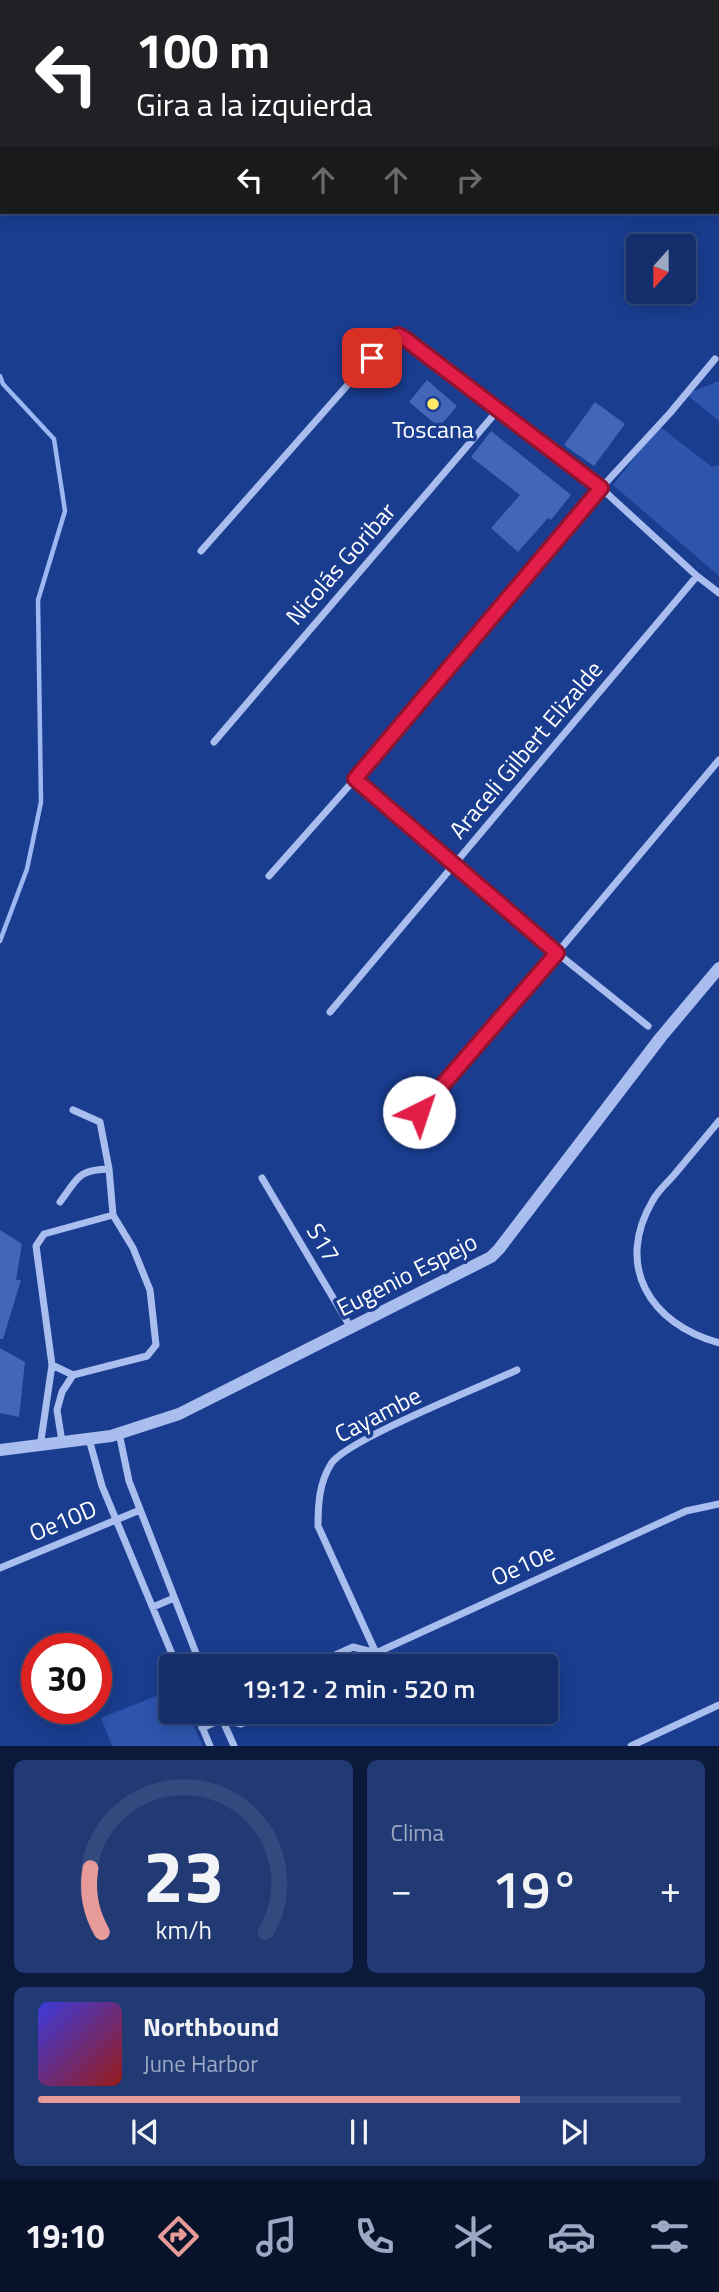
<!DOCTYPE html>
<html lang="es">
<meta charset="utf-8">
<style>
:root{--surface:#142e6c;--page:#213a74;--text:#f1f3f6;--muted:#9da8c2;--line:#334a7f;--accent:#e69b98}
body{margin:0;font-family:"Titillium Web",sans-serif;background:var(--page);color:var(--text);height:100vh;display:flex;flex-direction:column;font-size:26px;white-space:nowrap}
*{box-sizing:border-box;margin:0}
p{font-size:23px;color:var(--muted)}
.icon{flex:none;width:38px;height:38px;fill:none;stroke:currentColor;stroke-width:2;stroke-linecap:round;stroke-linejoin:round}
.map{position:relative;height:1746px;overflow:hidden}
.details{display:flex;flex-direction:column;gap:14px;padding:14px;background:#0b193b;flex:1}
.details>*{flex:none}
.banner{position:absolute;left:0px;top:0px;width:719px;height:214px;box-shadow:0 4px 18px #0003,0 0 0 2px var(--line);background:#202124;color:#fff;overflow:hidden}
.needle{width:46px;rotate:201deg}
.fabs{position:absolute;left:626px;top:234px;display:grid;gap:14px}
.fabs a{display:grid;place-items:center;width:70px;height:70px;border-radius:7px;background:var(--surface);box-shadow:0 4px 18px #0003,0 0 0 2px var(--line);font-size:35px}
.speed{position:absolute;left:21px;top:1633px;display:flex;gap:14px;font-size:35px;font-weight:700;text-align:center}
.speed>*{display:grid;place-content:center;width:91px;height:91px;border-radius:50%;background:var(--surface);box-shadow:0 4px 18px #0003,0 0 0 2px var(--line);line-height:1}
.speed .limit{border:10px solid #d22;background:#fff;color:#111}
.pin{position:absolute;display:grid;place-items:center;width:60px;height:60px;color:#fff;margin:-30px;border-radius:14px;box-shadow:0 4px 10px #0006}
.me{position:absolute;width:77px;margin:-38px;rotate:41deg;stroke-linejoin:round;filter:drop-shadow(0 0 5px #0008)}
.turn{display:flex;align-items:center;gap:24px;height:147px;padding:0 21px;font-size:32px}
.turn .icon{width:91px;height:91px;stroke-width:2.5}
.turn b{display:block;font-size:49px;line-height:60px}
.lanes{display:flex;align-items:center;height:66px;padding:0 21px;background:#0003;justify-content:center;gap:35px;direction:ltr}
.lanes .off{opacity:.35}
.big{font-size:52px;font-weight:600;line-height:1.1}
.details .widget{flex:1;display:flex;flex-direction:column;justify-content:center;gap:10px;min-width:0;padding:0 24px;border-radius:10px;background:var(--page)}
.details .dial{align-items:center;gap:0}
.dial svg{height:182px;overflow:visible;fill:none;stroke:var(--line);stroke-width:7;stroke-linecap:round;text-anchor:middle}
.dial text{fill:var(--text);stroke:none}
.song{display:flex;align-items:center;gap:21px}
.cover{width:84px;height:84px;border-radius:10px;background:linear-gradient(135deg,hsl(240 70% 55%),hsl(0 70% 35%))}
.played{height:7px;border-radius:4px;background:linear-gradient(90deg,var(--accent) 75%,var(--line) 75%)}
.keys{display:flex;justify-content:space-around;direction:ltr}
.heat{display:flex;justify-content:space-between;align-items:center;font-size:38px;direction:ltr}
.details .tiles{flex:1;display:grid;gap:14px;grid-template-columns:1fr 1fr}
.widget:last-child{grid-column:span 2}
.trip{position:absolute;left:159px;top:1654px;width:399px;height:70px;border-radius:7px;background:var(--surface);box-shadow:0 4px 18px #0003,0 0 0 2px var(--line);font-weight:600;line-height:70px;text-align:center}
.tabs{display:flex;height:112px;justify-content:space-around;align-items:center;background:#08122b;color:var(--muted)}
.tabs .icon{width:49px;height:49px}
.tabs .current{color:var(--accent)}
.tabs b{font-size:32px;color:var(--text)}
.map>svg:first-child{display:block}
</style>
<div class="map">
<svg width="719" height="1746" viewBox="0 0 719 1746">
<rect width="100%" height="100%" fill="#1a3d90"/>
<path fill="#2d55ae" d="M719 381V421L686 394Z
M659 426 712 467 719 465V576L613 485Z
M171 1690 172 1712H187L203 1746H112L101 1718Z"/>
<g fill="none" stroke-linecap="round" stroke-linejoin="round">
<path stroke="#9cb7f1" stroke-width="4.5" d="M0 376 3 384 54 439 65 511 38 600 41 802 27 869 0 941"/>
</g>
<path fill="#4366b8" d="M427 380 457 406 439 427 409 402Z
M595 402 625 424 594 466 564 445Z
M491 431 571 495 551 520 548 518 518 552 491 528 520 495 471 457Z
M0 1230 22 1244 16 1280H21L3 1339H0Z
M0 1348 25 1362 19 1417 0 1413Z"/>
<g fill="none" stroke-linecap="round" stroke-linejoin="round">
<path stroke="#a9beef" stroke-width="7" d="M107 0 108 2
M452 0 475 2
M519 0V2
M194 2 195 0
M369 2 386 0
M601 2 615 0
M201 551 389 338 398 335 601 488 697 576 719 593
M214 742 498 410
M355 779 557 953 648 1026
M269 876 355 779 601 488 670 413 715 359
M330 1012 697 576
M419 1112 557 953 719 760
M719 1121C704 1139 689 1157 674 1175 667 1183 658 1191 653 1200 614 1266 650 1324 719 1343
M262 1178 351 1328
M60 1202C78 1178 77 1170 109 1169
M52 1365 73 1375
M119 1433 129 1481 201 1666
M89 1439 102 1486 177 1666
M62 1442 57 1410 62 1392 73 1375 147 1356 156 1345 150 1290 133 1248 113 1215 109 1169 100 1122 73 1110
M40 1447 52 1365 36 1246 44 1234 113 1215
M0 1568 140 1510
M153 1607 174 1598
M376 1653 318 1526C318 1505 319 1483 331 1464 344 1441 485 1385 517 1370
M311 1666 353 1647 376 1653
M363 1666 376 1653 686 1511 719 1504
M196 1712 210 1746
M219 1712 234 1746
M222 1719 241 1724 268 1712
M202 1728 222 1719 226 1712
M631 1746 719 1705"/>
<path stroke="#a9beef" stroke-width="12" d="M0 1450 111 1436 179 1414 491 1257 499 1249 661 1037 719 968"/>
</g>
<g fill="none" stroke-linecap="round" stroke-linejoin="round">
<defs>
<path id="route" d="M372 358 389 338 398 335 404 338 601 488 355 779 557 953 419 1112"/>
</defs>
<use href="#route" stroke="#92132f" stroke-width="18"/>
<use href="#route" stroke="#e11d48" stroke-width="12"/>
</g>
<circle fill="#ffe967" stroke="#1a3d90" stroke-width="2.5" cx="433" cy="404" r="7"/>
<g text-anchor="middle" stroke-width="7" stroke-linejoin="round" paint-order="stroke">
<g font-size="24" fill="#fff" stroke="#1a3d90">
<text x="433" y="438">Toscana</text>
</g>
<g font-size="24" fill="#fff" stroke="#1a3d90">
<text transform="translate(341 564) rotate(-49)" y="8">Nicolás Goribar</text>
<text transform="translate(526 750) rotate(-50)" y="8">Araceli Gilbert Elizalde</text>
<text transform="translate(323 1243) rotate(59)" y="8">S17</text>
<text transform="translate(407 1275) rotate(-27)" y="8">Eugenio Espejo</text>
<text transform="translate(378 1415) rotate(-27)" y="8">Cayambe</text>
<text transform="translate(63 1521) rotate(-23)" y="8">Oe10D</text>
<text transform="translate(523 1565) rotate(-25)" y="8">Oe10e</text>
</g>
</g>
</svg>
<div class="fabs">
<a><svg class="needle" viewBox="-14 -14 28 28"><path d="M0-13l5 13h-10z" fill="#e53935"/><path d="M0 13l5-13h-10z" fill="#9da8c2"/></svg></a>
</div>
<div class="speed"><div class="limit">30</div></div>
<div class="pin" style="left:372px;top:358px;background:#d93025"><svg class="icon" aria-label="arrive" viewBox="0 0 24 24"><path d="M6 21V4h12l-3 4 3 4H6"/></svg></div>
<svg class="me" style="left:419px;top:1112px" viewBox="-20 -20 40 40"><circle r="19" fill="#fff"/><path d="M0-13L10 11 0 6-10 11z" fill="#e11d48"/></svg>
<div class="trip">19:12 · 2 min · 520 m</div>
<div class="banner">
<div class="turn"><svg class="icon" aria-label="left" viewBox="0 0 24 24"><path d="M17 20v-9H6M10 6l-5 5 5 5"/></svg><div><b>100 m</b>Gira a la izquierda</div></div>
<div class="lanes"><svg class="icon" aria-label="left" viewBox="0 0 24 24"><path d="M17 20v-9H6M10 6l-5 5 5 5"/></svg><svg class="icon off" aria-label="ahead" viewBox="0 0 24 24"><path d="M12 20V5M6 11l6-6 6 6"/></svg><svg class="icon off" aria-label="ahead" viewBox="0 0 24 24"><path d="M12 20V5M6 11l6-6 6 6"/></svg><svg class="icon off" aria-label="right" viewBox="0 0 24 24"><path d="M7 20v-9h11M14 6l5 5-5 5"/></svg></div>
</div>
</div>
<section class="details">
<div class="tiles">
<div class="widget dial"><svg viewBox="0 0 100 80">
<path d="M14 69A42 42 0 1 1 86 69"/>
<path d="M14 69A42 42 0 0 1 9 41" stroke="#e69b98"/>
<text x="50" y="56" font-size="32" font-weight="700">23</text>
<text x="50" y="72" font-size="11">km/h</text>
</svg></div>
<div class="widget"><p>Clima</p>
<div class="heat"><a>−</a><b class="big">19°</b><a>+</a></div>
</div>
<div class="widget">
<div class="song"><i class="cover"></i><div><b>Northbound</b><p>June Harbor</p></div></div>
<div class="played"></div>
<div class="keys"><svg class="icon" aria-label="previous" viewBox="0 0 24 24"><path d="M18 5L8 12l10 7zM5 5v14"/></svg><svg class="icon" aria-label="pause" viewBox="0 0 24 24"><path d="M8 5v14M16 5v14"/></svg><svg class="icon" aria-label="next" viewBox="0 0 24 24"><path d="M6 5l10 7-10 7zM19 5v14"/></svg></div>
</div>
</div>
</section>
<nav class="tabs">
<b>19:10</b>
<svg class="icon current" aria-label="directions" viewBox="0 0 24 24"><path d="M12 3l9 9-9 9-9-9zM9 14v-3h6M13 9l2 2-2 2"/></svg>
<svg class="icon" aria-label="music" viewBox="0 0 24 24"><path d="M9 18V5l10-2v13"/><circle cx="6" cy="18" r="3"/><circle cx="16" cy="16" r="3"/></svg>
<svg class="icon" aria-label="phone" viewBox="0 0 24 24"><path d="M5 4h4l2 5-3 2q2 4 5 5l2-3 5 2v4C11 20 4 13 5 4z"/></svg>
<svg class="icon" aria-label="climate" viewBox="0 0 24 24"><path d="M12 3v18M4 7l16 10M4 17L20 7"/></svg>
<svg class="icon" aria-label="car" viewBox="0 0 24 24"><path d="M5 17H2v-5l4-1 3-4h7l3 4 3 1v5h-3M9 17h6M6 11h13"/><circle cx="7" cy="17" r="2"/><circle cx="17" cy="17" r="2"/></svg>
<svg class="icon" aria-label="filters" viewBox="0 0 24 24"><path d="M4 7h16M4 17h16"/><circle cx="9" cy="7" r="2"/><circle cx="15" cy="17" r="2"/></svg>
</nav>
